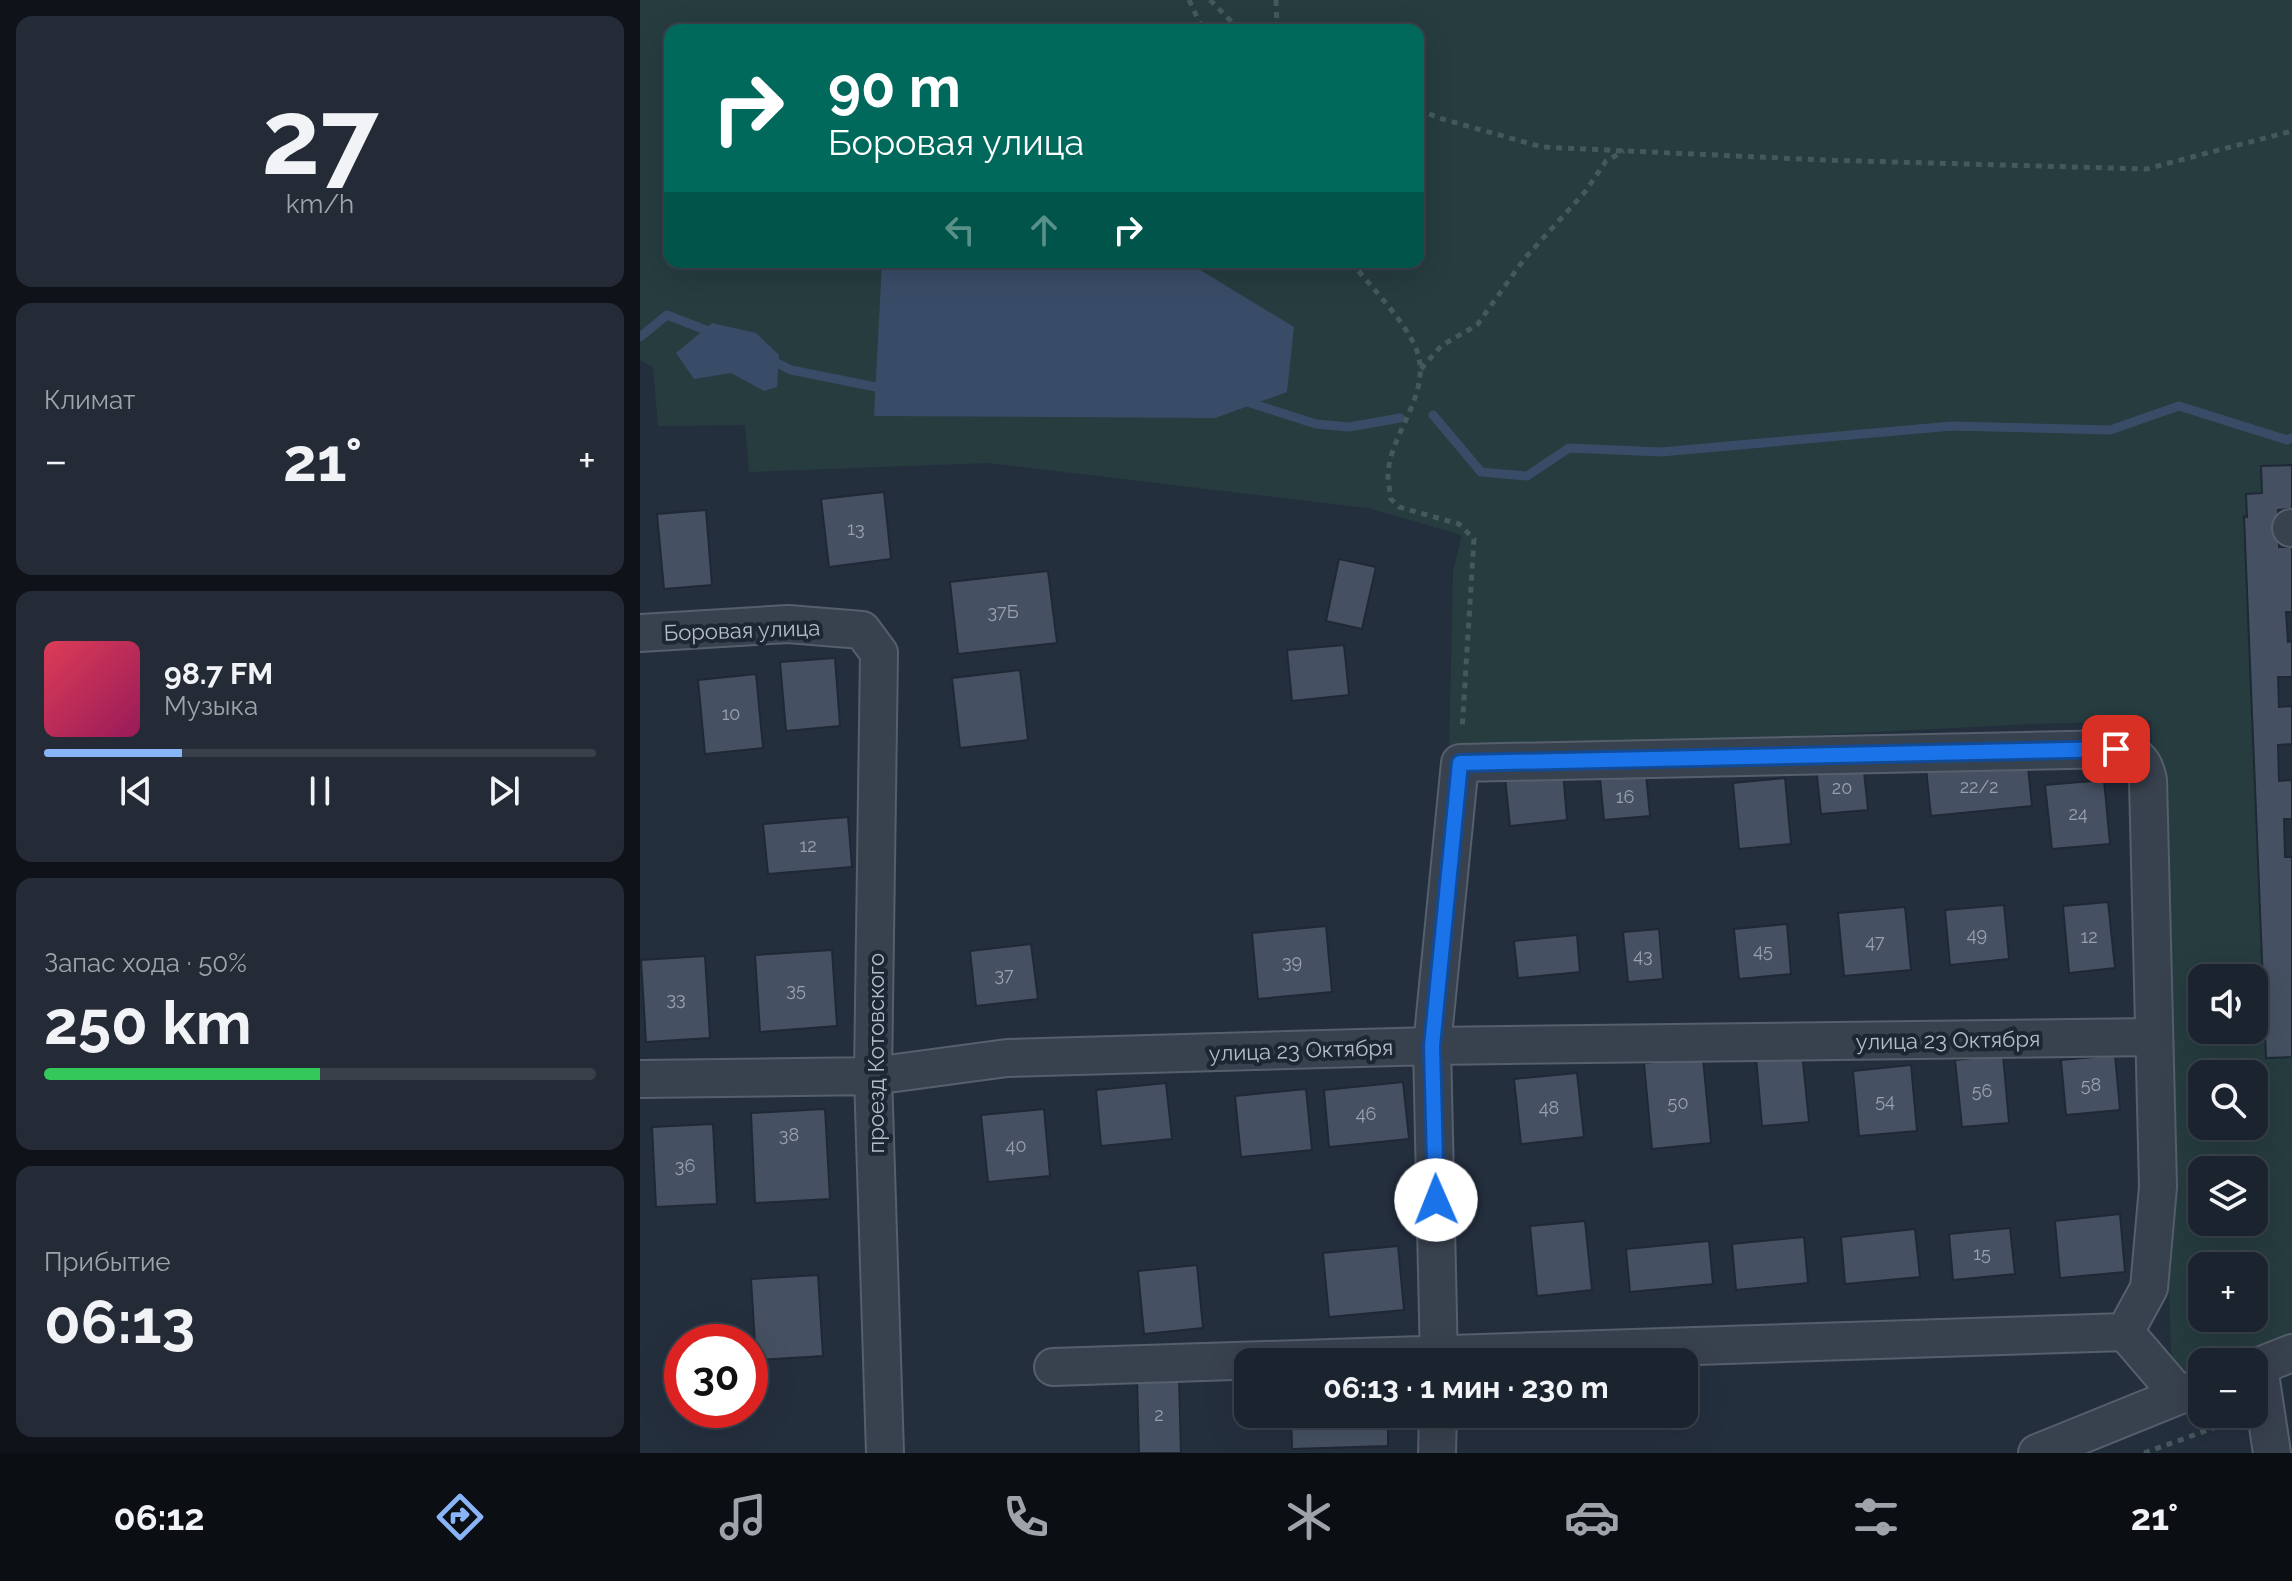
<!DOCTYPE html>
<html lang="ru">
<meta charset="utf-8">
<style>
:root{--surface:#1b232e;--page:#242b36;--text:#f1f3f6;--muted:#a0a4aa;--line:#39404a;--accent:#8ab4f8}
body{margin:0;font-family:Raleway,sans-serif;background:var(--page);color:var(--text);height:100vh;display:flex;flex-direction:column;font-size:30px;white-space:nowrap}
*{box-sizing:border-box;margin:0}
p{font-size:26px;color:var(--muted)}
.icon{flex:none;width:44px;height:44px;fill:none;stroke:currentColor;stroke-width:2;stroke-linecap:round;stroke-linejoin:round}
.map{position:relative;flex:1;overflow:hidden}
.panel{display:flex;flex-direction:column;gap:16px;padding:16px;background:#0f1319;width:640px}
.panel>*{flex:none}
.top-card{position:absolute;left:24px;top:24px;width:760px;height:244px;border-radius:16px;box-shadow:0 8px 32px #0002,0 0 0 2px var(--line);background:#00695c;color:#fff;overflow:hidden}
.tools{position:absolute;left:1548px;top:964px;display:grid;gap:16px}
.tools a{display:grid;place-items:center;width:80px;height:80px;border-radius:16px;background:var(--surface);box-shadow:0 8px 32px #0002,0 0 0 2px var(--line);font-size:40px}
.speed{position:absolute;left:24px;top:1324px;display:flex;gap:16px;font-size:40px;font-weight:700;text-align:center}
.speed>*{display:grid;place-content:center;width:104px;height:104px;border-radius:50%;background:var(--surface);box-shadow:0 8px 32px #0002,0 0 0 2px var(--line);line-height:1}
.speed .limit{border:12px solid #d22;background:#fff;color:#111}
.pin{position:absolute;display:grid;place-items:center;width:68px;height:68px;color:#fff;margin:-34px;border-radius:16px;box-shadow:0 4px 12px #0006}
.me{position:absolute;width:88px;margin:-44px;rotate:359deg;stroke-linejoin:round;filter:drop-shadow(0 0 6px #0008)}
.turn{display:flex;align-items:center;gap:28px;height:168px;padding:0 32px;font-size:36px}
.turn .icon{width:104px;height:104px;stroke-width:2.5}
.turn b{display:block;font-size:56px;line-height:68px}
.lanes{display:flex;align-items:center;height:76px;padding:0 32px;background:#0003;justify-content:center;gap:40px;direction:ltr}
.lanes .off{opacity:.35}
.big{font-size:60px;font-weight:700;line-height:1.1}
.panel .widget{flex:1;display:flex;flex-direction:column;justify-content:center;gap:12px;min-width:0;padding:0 28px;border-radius:16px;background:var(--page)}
.panel .dial{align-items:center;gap:0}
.dial b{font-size:104px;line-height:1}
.song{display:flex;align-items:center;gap:24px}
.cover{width:96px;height:96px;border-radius:12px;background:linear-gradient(135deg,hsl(350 70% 55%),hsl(330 70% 35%))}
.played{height:8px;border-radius:4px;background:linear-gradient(90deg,var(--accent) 25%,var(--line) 25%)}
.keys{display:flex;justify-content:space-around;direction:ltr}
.heat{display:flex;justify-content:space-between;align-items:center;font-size:44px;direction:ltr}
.charge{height:12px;border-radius:6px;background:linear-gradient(90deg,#34c759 50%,var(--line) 0)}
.trip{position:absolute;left:594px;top:1348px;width:464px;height:80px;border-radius:16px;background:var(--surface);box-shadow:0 8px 32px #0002,0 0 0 2px var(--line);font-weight:700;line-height:80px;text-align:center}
.menu{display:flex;height:128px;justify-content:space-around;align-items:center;background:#0b0e12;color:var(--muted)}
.menu .icon{width:56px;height:56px}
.menu .active{color:var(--accent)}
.menu b{font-size:36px;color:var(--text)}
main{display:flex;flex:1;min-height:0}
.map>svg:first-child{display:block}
</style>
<main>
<section class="panel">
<div class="widget dial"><b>27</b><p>km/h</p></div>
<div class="widget"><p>Климат</p>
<div class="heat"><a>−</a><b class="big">21°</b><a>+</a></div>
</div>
<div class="widget">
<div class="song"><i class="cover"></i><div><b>98.7 FM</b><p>Музыка</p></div></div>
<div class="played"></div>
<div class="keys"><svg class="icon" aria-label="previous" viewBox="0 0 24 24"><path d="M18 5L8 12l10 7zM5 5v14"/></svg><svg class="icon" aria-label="pause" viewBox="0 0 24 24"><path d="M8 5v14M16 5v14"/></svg><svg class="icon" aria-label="next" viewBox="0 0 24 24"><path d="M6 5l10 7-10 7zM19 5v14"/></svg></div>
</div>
<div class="widget"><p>Запас хода · 50%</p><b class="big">250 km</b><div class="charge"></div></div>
<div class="widget"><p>Прибытие</p><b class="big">06:13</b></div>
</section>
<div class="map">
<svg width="1652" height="1453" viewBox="0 0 1652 1453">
<rect width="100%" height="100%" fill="#242f3e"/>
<path fill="#263c3f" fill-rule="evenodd" d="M0 0H1652V465L1621 466 1622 493 1605 517 1626 1058 1652 1057V1353L1614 1362H1562V1387L1539 1395 1531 1351 1511 721 1392 724 809 754 813 571 822 535 728 508 348 463 109 472 105 425 18 426 13 367 0 360ZM30 30H778V262H30ZM1562 978H1614V1030H1562ZM1562 1074H1614V1126H1562ZM1562 1170H1614V1222H1562ZM1562 1266H1614V1318H1562Z"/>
<path fill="#394c67" d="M547 262 654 327 647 392 575 418 234 416 242 263Z
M72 323 116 333 139 355 137 387 124 391 91 373 54 379 36 353Z"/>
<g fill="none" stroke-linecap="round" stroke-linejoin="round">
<path stroke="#394c67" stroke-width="9" d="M0 337 27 315 76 334
M129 359 151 370 246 389
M604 401 676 424 709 427 760 418
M793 415 841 472 887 476 929 448 1021 452 1312 426 1470 430 1539 406 1647 440 1652 438"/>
</g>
<path fill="#455162" stroke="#1f2835" stroke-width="2" d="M1652 465V509L1638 510 1639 547H1652V612H1646L1648 642 1652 641V677H1638L1639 707 1652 706V744L1638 745 1639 781 1652 780V819H1644L1645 857H1652V1057L1626 1058 1604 516 1607 517 1606 494 1622 493 1621 466Z
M244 492 251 559 189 567 181 499Z
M66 510 72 585 24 589 17 514Z
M699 559 736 567 722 629 686 621Z
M408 571 417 643 318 654 310 582Z
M704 645 709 695 652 701 647 650Z
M195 658 200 726 146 731 140 662Z
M380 670 388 740 320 748 312 678Z
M116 674 123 748 65 754 58 680Z
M1387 758 1392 806 1291 816 1286 768Z
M1223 762 1228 810 1181 814 1176 766Z
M923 771 927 820 870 826 865 777Z
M1006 774 1010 816 964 820 960 778Z
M1145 778 1151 844 1099 849 1093 783Z
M1464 780 1470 844 1412 849 1405 785Z
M208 817 212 867 128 874 123 824Z
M1468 902 1475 968 1429 973 1423 906Z
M1364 905 1369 959 1310 965 1305 910Z
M1265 907 1271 970 1204 976 1198 913Z
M1147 924 1151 974 1099 979 1094 929Z
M686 926 692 992 618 999 612 933Z
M1019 929 1023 979 988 982 983 932Z
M937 935 940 972 878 978 874 941Z
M391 944 398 999 336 1006 330 951Z
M192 950 197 1026 120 1032 115 955Z
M65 956 70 1038 6 1042 1 960Z
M1162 1052 1169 1122 1122 1126 1116 1057Z
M1363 1055 1369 1123 1322 1127 1315 1060Z
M1475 1055 1480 1110 1426 1115 1421 1060Z
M1063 1058 1071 1143 1012 1149 1004 1063Z
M1271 1065 1277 1131 1219 1136 1213 1071Z
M937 1073 944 1137 881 1144 874 1079Z
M763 1082 769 1139 689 1147 684 1090Z
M526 1083 532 1139 461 1146 456 1090Z
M666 1089 672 1150 601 1157 595 1096Z
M185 1109 190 1199 115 1203 111 1113Z
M404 1109 410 1176 348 1182 341 1115Z
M73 1124 77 1204 16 1207 12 1127Z
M1480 1214 1485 1272 1420 1278 1415 1221Z
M945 1221 952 1290 897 1296 890 1226Z
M1370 1228 1375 1274 1313 1280 1309 1234Z
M1275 1229 1280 1277 1205 1284 1201 1237Z
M1164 1237 1168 1283 1096 1290 1092 1244Z
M1069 1241 1073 1284 990 1292 986 1249Z
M758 1246 764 1310 689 1317 683 1253Z
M557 1265 563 1328 504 1334 498 1271Z
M178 1275 183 1356 116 1360 111 1279Z
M539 1377 541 1453H499L497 1378Z
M651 1414H748V1446L652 1449Z"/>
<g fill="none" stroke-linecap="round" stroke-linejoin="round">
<defs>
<path id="minor" d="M1651 528H1652
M0 633 148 624 222 630 239 653 233 1076 245 1453
M0 1079 233 1076 367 1058 792 1046 1514 1037
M799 1362 792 1046 820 763 1476 749C1496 755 1504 759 1508 780L1518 1187 1509 1288 1485 1332 1539 1395
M413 1367 1485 1332
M1619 1367 1632 1453
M1614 1368 1652 1353
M797 1453 798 1414
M1397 1453 1560 1387"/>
</defs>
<use href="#minor" stroke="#565f6c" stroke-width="40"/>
<path stroke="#44595c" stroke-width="5" stroke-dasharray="6 6" stroke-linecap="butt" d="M549 0 563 30
M570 0 600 30
M636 0 637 30
M778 109 799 118 902 147 1184 160 1506 169 1652 131
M711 262C731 287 766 322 777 351 792 394 750 433 748 474 748 482 750 491 751 499L759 507 819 524 834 539 822 730
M781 369 801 346 837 325 885 258 945 192 966 161 984 151
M1504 1453 1593 1421"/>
<use href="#minor" stroke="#38414e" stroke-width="36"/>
</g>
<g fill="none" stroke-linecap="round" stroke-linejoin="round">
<defs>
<path id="route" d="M796 1200 792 1046 820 763 1476 749"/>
</defs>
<use href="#route" stroke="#114b97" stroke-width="20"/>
<use href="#route" stroke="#1a73e8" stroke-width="14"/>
</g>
<g text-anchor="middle" stroke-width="8" stroke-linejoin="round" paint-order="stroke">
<g font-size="18" fill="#98a1af">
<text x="216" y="535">13</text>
<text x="363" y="618">37Б</text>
<text x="91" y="720">10</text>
<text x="1339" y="793">22/2</text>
<text x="1202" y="794">20</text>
<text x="985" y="803">16</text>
<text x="1438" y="820">24</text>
<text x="168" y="852">12</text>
<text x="1337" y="941">49</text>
<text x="1449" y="943">12</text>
<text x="1235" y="948">47</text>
<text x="1123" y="957">45</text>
<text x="1003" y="962">43</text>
<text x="652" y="968">39</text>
<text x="364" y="981">37</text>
<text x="156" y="996">35</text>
<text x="36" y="1005">33</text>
<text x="1451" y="1091">58</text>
<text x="1342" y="1097">56</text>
<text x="1245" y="1107">54</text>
<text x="1038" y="1109">50</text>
<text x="909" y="1114">48</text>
<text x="726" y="1120">46</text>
<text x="149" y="1141">38</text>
<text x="376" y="1152">40</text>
<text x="45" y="1172">36</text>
<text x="1342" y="1260">15</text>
<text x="519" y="1421">2</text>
</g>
<g font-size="22" fill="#b4bcc9" stroke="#1d2633">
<text transform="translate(102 630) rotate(-2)" y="8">Боровая улица</text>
<text transform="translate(1308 1040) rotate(-1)" y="8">улица 23 Октября</text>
<text transform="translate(661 1050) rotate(-2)" y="8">улица 23 Октября</text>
<text transform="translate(236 1053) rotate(-90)" y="8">проезд Котовского</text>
</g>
</g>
</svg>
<div class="tools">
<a><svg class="icon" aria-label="sound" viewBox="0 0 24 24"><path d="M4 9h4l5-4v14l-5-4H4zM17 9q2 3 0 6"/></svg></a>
<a><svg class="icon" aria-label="search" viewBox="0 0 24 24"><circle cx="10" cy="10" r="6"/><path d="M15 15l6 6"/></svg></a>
<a><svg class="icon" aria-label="layers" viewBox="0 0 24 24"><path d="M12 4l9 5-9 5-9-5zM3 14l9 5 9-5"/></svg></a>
<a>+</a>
<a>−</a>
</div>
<div class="speed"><div class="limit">30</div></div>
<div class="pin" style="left:1476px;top:749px;background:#d93025"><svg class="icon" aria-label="arrive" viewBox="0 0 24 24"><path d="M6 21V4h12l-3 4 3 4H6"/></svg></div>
<svg class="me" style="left:796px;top:1200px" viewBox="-20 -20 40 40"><circle r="19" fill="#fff"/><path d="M0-13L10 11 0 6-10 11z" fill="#1a73e8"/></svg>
<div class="trip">06:13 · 1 мин · 230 m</div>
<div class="top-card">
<div class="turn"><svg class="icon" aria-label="right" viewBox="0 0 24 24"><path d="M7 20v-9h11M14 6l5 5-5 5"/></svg><div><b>90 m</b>Боровая улица</div></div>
<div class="lanes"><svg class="icon off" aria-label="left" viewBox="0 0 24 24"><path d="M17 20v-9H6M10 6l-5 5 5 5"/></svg><svg class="icon off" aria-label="ahead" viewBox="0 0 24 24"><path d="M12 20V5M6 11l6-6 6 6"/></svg><svg class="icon" aria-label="right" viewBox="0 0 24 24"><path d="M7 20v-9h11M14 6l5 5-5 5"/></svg></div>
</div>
</div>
</main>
<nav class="menu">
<b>06:12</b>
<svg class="icon active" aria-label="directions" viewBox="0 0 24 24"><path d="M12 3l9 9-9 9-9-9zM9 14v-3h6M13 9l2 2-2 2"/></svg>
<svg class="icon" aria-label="music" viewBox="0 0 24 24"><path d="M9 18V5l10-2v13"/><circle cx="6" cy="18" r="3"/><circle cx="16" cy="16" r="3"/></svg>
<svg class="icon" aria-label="phone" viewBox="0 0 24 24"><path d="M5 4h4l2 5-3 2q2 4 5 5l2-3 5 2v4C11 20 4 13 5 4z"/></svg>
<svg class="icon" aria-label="climate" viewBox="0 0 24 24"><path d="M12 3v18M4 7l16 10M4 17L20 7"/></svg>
<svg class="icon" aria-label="car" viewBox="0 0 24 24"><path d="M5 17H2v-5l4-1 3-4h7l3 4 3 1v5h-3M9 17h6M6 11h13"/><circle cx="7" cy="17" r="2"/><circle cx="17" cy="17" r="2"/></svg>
<svg class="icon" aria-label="filters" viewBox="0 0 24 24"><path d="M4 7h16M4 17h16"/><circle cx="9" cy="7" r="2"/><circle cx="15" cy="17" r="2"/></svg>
<b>21°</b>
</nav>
